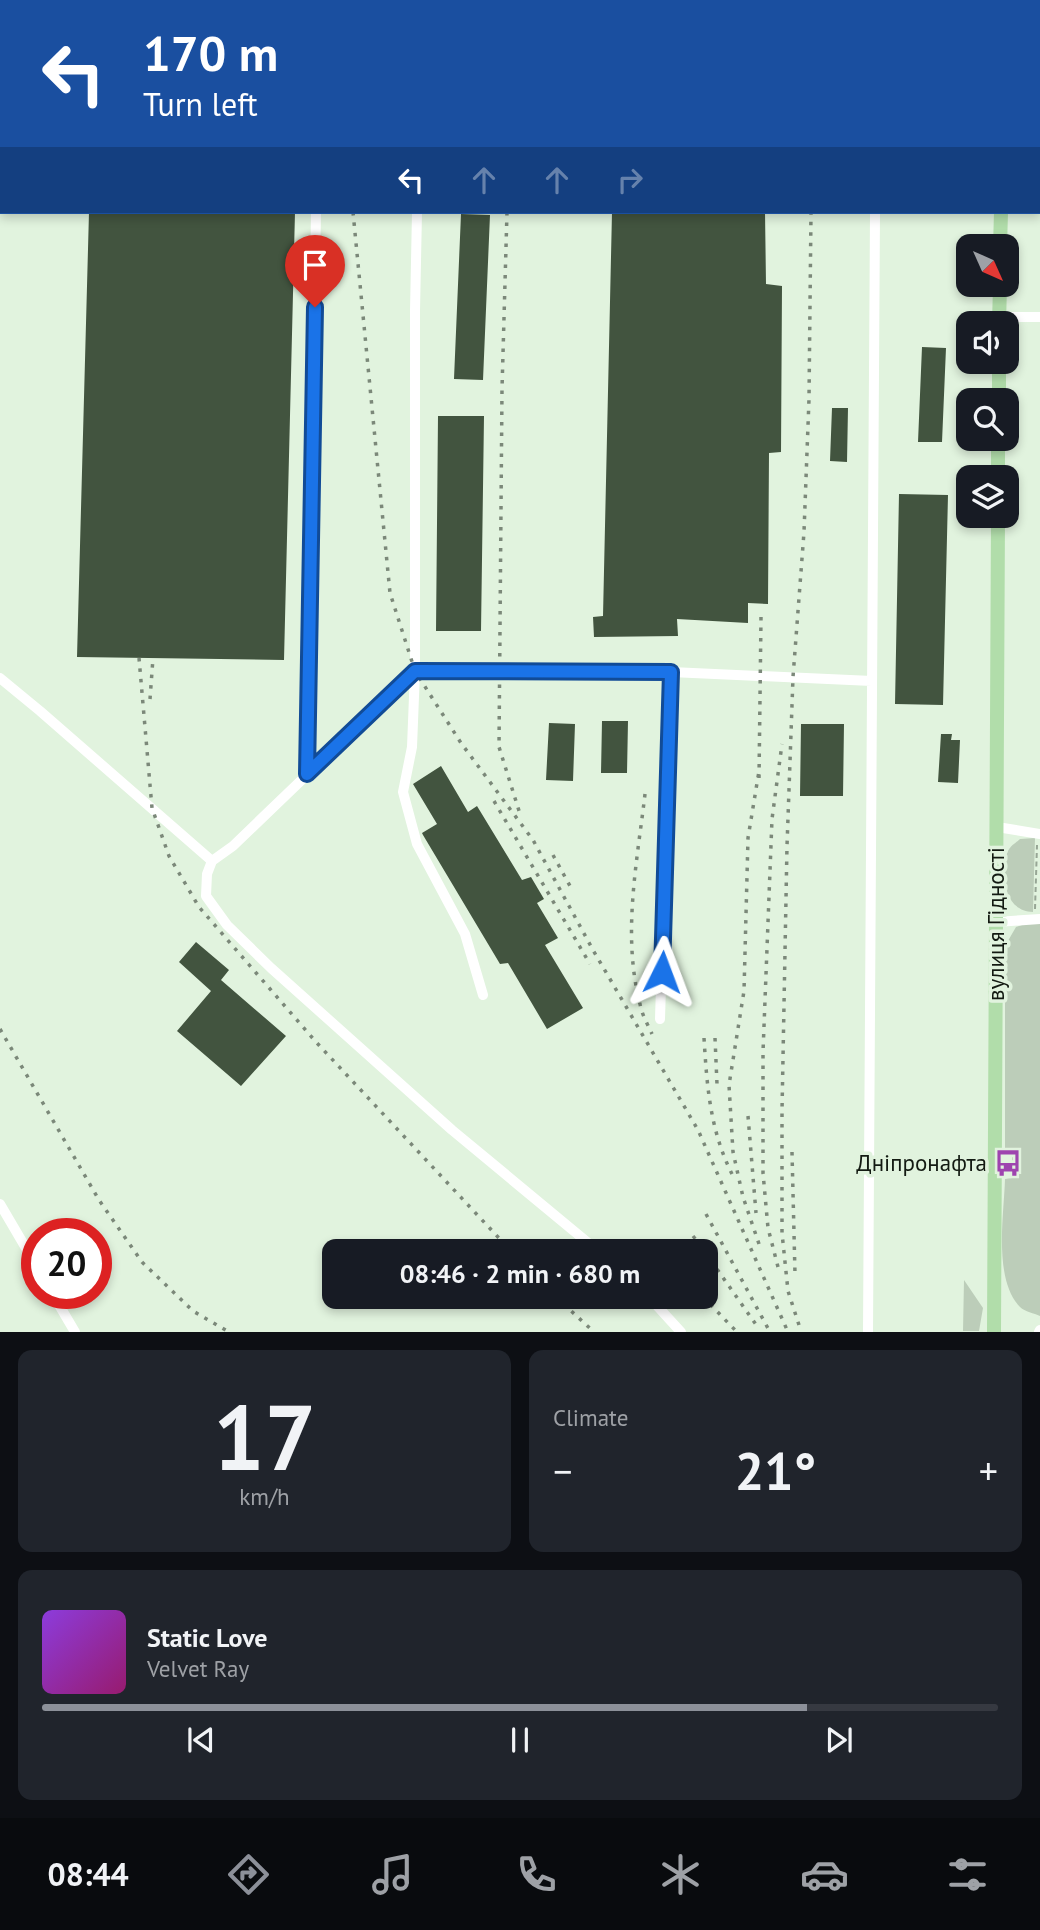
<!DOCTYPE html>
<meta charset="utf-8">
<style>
:root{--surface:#171b24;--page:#20242c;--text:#f1f3f6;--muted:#9ea1a6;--line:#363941;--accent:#8c9099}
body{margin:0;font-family:"PT Sans",sans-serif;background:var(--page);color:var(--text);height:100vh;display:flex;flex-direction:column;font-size:26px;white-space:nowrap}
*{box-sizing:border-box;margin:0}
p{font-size:23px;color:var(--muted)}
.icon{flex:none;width:38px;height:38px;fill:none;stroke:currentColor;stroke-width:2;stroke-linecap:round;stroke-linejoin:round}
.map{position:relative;height:1332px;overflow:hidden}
.side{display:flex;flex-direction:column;gap:18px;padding:18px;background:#0d0f14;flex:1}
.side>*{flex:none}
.top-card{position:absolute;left:0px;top:0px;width:1041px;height:214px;box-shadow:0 4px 10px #0003;background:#1a4fa0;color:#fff;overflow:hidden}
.needle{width:46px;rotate:135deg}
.tools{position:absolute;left:956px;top:234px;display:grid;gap:14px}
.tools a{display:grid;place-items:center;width:63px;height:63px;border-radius:14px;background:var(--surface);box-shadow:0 4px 10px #0003;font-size:35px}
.speed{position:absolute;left:21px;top:1218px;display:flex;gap:14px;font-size:35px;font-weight:700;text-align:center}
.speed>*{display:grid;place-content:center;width:91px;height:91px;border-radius:50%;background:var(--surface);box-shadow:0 4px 10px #0003;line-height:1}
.speed .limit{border:10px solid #d22;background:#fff;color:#111}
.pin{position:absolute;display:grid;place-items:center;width:60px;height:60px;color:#fff;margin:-72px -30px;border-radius:50% 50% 50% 0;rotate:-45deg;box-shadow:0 0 7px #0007}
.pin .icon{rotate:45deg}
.me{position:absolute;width:77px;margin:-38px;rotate:3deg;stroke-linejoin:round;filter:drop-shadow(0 0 5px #0008)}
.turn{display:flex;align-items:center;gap:24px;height:147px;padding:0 28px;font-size:32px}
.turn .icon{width:91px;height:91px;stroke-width:2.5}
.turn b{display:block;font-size:49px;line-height:60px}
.lanes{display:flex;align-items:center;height:66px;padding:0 28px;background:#0003;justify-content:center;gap:35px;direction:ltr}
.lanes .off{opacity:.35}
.big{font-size:52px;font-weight:700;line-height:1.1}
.side .widget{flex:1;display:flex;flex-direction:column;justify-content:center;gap:10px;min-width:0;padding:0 24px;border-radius:14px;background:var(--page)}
.side .dial{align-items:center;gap:0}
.dial b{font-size:91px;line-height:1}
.song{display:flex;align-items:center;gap:21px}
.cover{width:84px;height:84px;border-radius:10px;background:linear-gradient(135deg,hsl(270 70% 55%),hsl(320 70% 35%))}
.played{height:7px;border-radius:4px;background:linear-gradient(90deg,var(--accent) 80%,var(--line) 80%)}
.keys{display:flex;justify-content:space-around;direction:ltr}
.heat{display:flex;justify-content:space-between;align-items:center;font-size:38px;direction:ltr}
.side .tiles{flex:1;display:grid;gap:18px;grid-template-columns:1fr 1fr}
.widget:last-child{grid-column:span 2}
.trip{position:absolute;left:322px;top:1239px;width:396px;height:70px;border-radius:14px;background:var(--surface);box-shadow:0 4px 10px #0003;font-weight:700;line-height:70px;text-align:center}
.tab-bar{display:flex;height:112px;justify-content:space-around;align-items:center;background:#090b0e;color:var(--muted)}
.tab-bar .icon{width:49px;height:49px}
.tab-bar .selected{color:var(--accent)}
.tab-bar b{font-size:32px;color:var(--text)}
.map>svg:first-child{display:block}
</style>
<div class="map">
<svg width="1040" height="1332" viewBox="0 0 1040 1332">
<rect width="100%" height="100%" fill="#e1f3de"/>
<path fill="#bccdb9" d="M1035 838 1033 912C1004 912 998 871 1008 851 1011 845 1016 843 1020 839Z
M1031 922 1040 923V1316C1034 1313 1025 1312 1020 1307 993 1279 1004 1215 1005 1179L1012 1178V1149L1005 1148V946L1016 927Z
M964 1280 983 1308 979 1331H963Z"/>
<path fill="#42543f" d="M89 212H295L284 660 77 657Z
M612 212H765L766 284 782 286 781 452 769 453 768 604 748 603V623L677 619 678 636 594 637 593 617 603 616Z
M461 214 490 215 483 380 454 379Z
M922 347 946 348 942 442H918Z
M832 408H848L847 462 830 461Z
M438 416H484L481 631H436Z
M899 494 948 495 943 705 895 704Z
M602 721H628L627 773H601Z
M549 723 575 724 573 781 546 780Z
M801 724H844L843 796H800Z
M941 734H952L951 740H960L958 783 938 782Z
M441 766 468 812 477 806 522 880 531 877 544 899 537 903 558 938 545 945 583 1008 547 1029 508 963 500 964 423 835 422 833 437 824 413 784Z
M196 942 229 970 221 980 286 1036 241 1086 177 1031 211 991 179 962Z"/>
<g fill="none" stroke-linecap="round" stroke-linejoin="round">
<path stroke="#97a695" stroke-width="2" stroke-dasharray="5 3.5" stroke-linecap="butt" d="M1035 909 1037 845"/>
<path stroke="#fff" stroke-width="10" d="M876 0V2
M422 2V0
M0 37H2
M417 212 415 311V671L412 747 403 792 417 844 465 934 483 995
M999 317H1040
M0 678 40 711 212 861
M307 774 316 212
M997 827 1040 834
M996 922 1040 919
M660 1019 671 672
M0 1204 37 1267
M598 1251 452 1130 271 968 227 925 206 896 207 874 212 861 233 846 415 671 671 672 872 681
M52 1293 75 1332
M649 1297 681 1332
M868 1332 875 212
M1039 1332 1040 1330"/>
<path stroke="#b1ddaa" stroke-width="14" d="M1000 2V0
M1000 247 1001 212
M999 324 1000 285
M999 401V362
M998 478V439
M994 1332 998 516"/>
<path stroke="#7b8879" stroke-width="3.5" stroke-dasharray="3.5 7" stroke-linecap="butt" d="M331 0V2
M810 0V2
M80 2 81 0
M512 2V0
M0 128 2 124
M353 212 390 593 415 671 461 743 533 840 593 950 698 1130 788 1332
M507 212 502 389 499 747 520 814
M139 658 152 808 169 856 199 907 316 1042 511 1251
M150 699 153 658
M759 778 761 617
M645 794C637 863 622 935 640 1004 642 1015 648 1025 652 1034
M494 801 590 964
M553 855 570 886
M0 1029 99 1200 142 1262 193 1311 229 1332
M704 1038C707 1087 710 1130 732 1174
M715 1038 717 1084
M748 1116 756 1213
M792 1152 795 1274
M706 1214 770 1332
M693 1236 705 1251
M759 1244 743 1197 733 1152 729 1085 744 991 748 838 759 771
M656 1246 661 1251
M705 1252 757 1326
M778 1267 768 1228 763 1173V1052L772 819 782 744
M556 1297 594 1332
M703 1297 737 1332
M799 1325 788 1291 782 1233V1111L787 846 793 677 804 532 809 399 811 212"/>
</g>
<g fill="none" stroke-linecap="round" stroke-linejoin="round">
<defs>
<path id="route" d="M315 307 307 774 415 671 671 672 662 972"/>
</defs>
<use href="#route" stroke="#114b97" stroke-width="18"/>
<use href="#route" stroke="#1a73e8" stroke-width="12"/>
</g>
<defs>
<symbol id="bus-bare" viewBox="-9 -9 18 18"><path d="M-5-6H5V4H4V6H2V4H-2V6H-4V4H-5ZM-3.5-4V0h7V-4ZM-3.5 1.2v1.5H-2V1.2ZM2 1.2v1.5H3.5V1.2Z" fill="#9e44af" stroke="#e1f3de" stroke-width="2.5" paint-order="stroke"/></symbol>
</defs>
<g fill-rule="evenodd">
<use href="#bus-bare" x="989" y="1144" width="38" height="38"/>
</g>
<g text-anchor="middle" stroke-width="7" stroke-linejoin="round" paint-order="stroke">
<g font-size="23" fill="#131a12" stroke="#e1f3de">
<text transform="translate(996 924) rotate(-90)" y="8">вулиця Гідності</text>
</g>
<g font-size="23" fill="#131a12" stroke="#e1f3de" text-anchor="end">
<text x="987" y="1171">Дніпронафта</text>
</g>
</g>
</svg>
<div class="tools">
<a><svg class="needle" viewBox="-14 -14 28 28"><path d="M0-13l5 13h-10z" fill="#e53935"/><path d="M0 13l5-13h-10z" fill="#9ea1a6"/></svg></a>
<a><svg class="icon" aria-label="sound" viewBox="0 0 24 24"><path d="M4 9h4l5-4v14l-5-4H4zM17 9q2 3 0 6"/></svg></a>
<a><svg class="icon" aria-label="search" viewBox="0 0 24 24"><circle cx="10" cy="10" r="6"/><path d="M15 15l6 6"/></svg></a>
<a><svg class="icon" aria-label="layers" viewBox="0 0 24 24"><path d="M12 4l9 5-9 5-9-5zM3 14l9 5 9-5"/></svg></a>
</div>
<div class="speed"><div class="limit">20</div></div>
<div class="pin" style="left:315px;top:307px;background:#d93025"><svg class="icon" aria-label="arrive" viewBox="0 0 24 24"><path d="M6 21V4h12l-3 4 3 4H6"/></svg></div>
<svg class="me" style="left:662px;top:972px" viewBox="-20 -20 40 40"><path d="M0-17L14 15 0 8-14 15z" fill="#1a73e8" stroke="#fff" stroke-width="4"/></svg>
<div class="trip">08:46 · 2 min · 680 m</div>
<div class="top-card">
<div class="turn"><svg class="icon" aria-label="left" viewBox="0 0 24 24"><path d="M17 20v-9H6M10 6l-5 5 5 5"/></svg><div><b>170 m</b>Turn left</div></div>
<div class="lanes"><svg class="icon" aria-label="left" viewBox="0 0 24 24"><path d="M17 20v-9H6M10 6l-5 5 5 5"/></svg><svg class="icon off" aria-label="ahead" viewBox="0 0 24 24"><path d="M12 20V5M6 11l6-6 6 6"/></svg><svg class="icon off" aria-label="ahead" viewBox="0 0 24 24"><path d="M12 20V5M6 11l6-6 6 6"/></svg><svg class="icon off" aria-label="right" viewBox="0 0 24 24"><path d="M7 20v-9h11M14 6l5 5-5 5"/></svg></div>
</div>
</div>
<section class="side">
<div class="tiles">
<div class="widget dial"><b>17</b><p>km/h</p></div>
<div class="widget"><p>Climate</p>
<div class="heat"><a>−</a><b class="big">21°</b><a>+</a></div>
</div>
<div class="widget">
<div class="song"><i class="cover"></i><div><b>Static Love</b><p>Velvet Ray</p></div></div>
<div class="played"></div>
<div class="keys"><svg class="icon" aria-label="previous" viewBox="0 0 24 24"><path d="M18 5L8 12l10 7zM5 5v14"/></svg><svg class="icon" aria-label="pause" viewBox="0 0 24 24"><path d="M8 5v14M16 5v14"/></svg><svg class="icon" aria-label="next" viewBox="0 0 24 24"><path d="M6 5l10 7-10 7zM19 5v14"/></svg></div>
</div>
</div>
</section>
<nav class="tab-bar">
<b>08:44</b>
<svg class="icon selected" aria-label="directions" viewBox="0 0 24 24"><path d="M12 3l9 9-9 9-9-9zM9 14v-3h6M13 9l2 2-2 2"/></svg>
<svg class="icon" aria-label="music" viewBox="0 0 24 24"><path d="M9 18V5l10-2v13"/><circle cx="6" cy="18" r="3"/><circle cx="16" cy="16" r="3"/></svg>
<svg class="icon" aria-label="phone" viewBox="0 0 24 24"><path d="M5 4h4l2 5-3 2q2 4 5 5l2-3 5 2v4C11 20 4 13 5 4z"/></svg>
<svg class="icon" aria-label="climate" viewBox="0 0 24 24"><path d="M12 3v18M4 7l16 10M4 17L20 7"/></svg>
<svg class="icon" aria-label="car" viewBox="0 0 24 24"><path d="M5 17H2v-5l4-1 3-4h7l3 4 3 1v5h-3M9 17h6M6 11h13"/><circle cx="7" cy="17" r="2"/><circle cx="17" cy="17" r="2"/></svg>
<svg class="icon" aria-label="filters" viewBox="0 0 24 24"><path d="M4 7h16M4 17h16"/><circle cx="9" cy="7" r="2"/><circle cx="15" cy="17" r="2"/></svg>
</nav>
